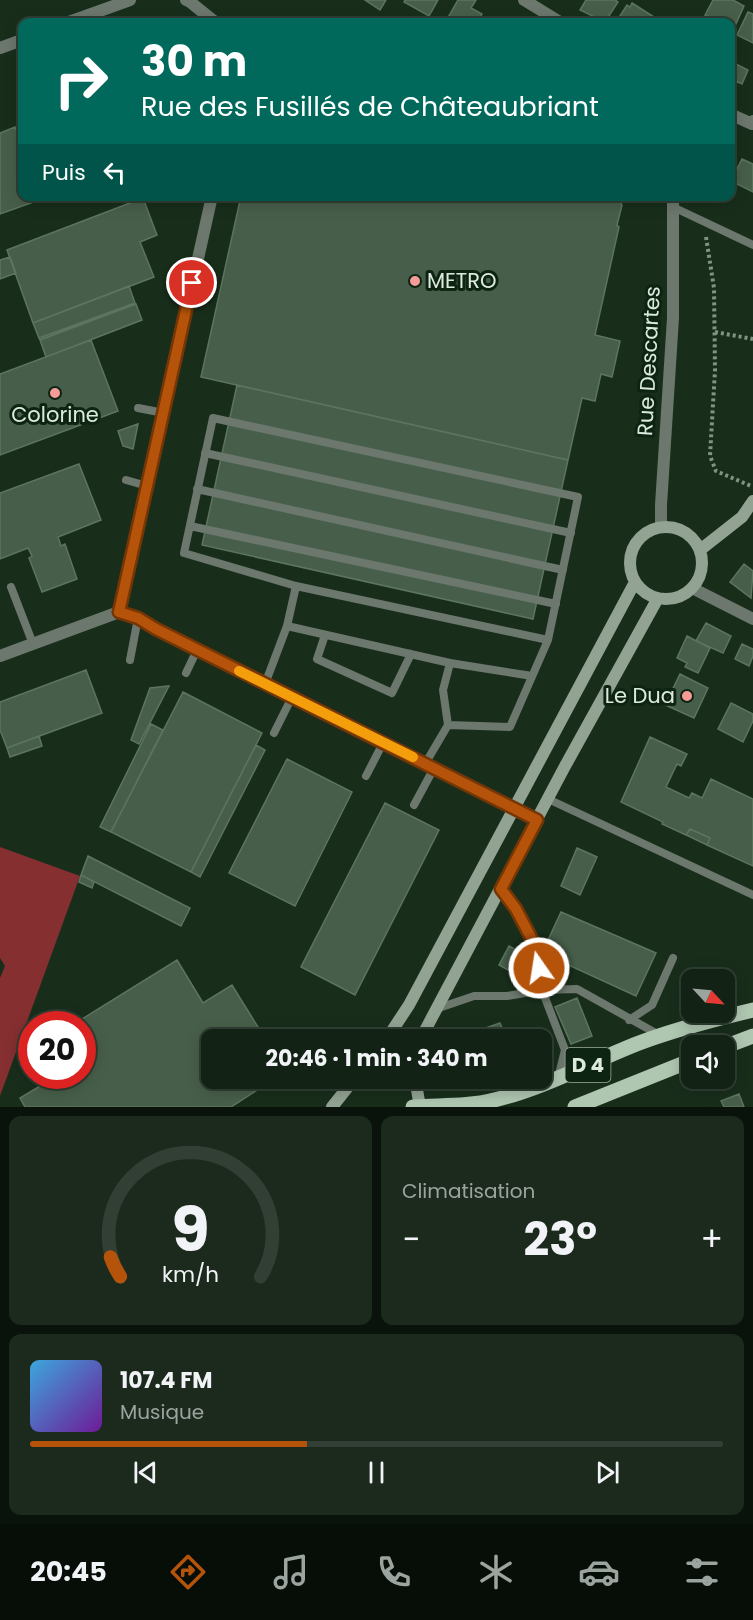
<!DOCTYPE html>
<html lang="fr">
<meta charset="utf-8">
<style>
:root{--surface:#122214;--page:#1b2a1d;--text:#f1f3f6;--muted:#9ca4a0;--line:#313f34;--accent:#b45309}
body{margin:0;font-family:Poppins,sans-serif;background:var(--page);color:var(--text);height:100vh;display:flex;flex-direction:column;font-size:22px;white-space:nowrap}
*{box-sizing:border-box;margin:0}
p{font-size:20px;color:var(--muted)}
.icon{flex:none;width:33px;height:33px;fill:none;stroke:currentColor;stroke-width:2;stroke-linecap:round;stroke-linejoin:round}
.map{position:relative;height:1107px;overflow:hidden}
.drawer{display:flex;flex-direction:column;gap:9px;padding:9px;background:#0a130b;flex:1}
.drawer>*{flex:none}
.top-card{position:absolute;left:18px;top:18px;width:717px;height:183px;border-radius:12px;box-shadow:0 3px 15px #0003,0 0 0 2px var(--line);background:#00695c;color:#fff;overflow:hidden}
.needle{width:39px;rotate:116deg}
.fabs{position:absolute;left:681px;top:969px;display:grid;gap:12px}
.fabs a{display:grid;place-items:center;width:54px;height:54px;border-radius:12px;background:var(--surface);box-shadow:0 3px 15px #0003,0 0 0 2px var(--line);font-size:30px}
.speed{position:absolute;left:18px;top:1011px;display:flex;gap:12px;font-size:30px;font-weight:700;text-align:center}
.speed>*{display:grid;place-content:center;width:78px;height:78px;border-radius:50%;background:var(--surface);box-shadow:0 3px 15px #0003,0 0 0 2px var(--line);line-height:1}
.speed .limit{border:9px solid #d22;background:#fff;color:#111}
.pin{position:absolute;display:grid;place-items:center;width:51px;height:51px;color:#fff;margin:-26px;border:3px solid #fff;border-radius:50%;box-shadow:0 2px 6px #0007}
.me{position:absolute;width:66px;margin:-33px;rotate:347deg;stroke-linejoin:round;filter:drop-shadow(0 0 4px #0008)}
.turn{display:flex;align-items:center;gap:21px;height:126px;padding:0 24px;font-size:27px}
.turn .icon{width:78px;height:78px;stroke-width:2.5}
.turn b{display:block;font-size:42px;line-height:51px}
.then{display:flex;align-items:center;height:57px;padding:0 24px;background:#0003;gap:12px;font-size:22px}
.big{font-size:45px;font-weight:700;line-height:1.1}
.drawer .tile{flex:1;display:flex;flex-direction:column;justify-content:center;gap:9px;min-width:0;padding:0 21px;border-radius:12px;background:var(--page)}
.drawer .dial{align-items:center;gap:0}
.dial svg{height:156px;overflow:visible;fill:none;stroke:var(--line);stroke-width:7;stroke-linecap:round;text-anchor:middle}
.dial text{fill:var(--text);stroke:none}
.song{display:flex;align-items:center;gap:18px}
.cover{width:72px;height:72px;border-radius:9px;background:linear-gradient(135deg,hsl(200 70% 55%),hsl(280 70% 35%))}
.played{height:6px;border-radius:3px;background:linear-gradient(90deg,var(--accent) 40%,var(--line) 40%)}
.keys{display:flex;justify-content:space-around;direction:ltr}
.heat{display:flex;justify-content:space-between;align-items:center;font-size:33px;direction:ltr}
.drawer .tiles{flex:1;display:grid;gap:9px;grid-template-columns:1fr 1fr}
.tile:last-child{grid-column:span 2}
.trip{position:absolute;left:201px;top:1029px;width:351px;height:60px;border-radius:12px;background:var(--surface);box-shadow:0 3px 15px #0003,0 0 0 2px var(--line);font-weight:700;line-height:60px;text-align:center}
.menu{display:flex;height:96px;justify-content:space-around;align-items:center;background:#070e08;color:var(--muted)}
.menu .icon{width:42px;height:42px}
.menu .on{color:var(--accent)}
.menu b{font-size:27px;color:var(--text)}
.map>svg:first-child{display:block}
</style>
<div class="map">
<svg width="753" height="1107" viewBox="0 0 753 1107">
<rect width="100%" height="100%" fill="#182e1b"/>
<path fill="#862f31" d="M0 847 80 876 0 1096V978L5 966 0 958Z"/>
<path fill="#475f4a" stroke="#5c755f" stroke-width="1.5" d="M365 0H386L380 10Z
M405 0H438L429 16 404 2Z
M458 0H476L471 8 482 14 477 22 446 21Z
M586 0H615L618 2 605 22 580 10Z
M713 0H733L744 6 734 28 730 27V22H722L705 15Z
M632 3 654 17 650 22H616L627 5 630 7Z
M748 12 753 14V43L737 35Z
M730 61 748 70 742 84 736 81 730 91Z
M15 127 22 146V196H42V199L0 214V133Z
M742 159 753 164V192L731 181Z
M241 196H617L622 205 617 225 619 227 595 335 620 341 612 377 601 374 595 401 582 398 568 460 201 377Z
M143 198 157 235 140 242 154 277 33 323 7 250Z
M10 257 16 273 0 279V260Z
M129 286 135 303 39 338 33 323Z
M135 303 40 340 39 338 128 306Z
M136 304 142 320 46 357 40 340Z
M91 340 118 411 0 455V374Z
M237 385 568 460 533 619 202 545Z
M138 424 133 449 123 446 118 431Z
M79 464 101 520 58 537 61 546 65 544 77 579 42 592 29 558 32 556 28 548 0 559V493Z
M744 564 753 571 751 598 730 582Z
M706 623 731 636 723 653 696 641Z
M687 636 710 648 698 673 685 667 687 663 677 658Z
M742 644 753 649V656L749 666 735 659Z
M86 670 102 713 7 748 0 730V702Z
M680 674 708 688 694 718 665 705Z
M169 686 139 744 131 740 150 688Z
M183 692 262 733 191 872 111 832Z
M731 703 753 714V721L743 742 718 729Z
M151 724 163 730 111 832 100 827Z
M39 736 42 746 10 757 7 748Z
M650 737 687 754 681 766 677 764 666 787 689 798 692 793 702 798 711 779 753 799V866L707 845 710 838 690 829 686 835 662 824 663 822 621 802Z
M256 745 265 750 200 877 191 872Z
M287 759 352 792 295 906 229 873Z
M385 803 439 830 355 995 301 967Z
M690 829 710 838 707 845 686 835Z
M577 848 597 857 580 895 561 886Z
M88 856 190 908 181 926 81 875Z
M81 875 94 882 92 888 79 882Z
M561 912 656 953 636 996 542 953Z
M509 946 527 956 517 975 499 965Z
M177 960 203 1003 232 985 266 1040H212V1078H276L231 1107H25L20 1098 55 1077 54 1076H82V1024H74Z
M577 998 592 1036 571 1044 555 1007Z
M500 1023 507 1040H484L480 1030Z
M739 1094 744 1107H724L721 1101Z"/>
<g fill="none" stroke-linecap="round" stroke-linejoin="round">
<path stroke="#819383" stroke-width="4" stroke-dasharray="3 3" stroke-linecap="butt" d="M706 237 714 288 715 370 710 456 716 471 751 486
M715 332 753 339"/>
<path stroke="#6c776d" stroke-width="8" d="M673 207 753 245
M138 408 164 413
M205 453 571 533
M126 480 147 486
M197 489 563 570
M190 526 556 604
M296 586 548 640
M11 587 33 644
M287 626 450 663
M325 635 317 659 392 693 411 654
M130 660 138 618
M186 673 197 650
M265 684 287 626 296 586 184 553 213 418 578 497 548 640 510 727 448 725 425 764
M448 725 443 690 450 663 532 676
M274 733 292 697
M366 776 383 743
M548 799 753 895
M414 805 434 768
M501 889 516 909 536 947 542 990 577 989 661 1036
M436 1009 474 996H507L542 990 565 1050 558 1078
M629 1020 652 1005 673 958
M342 1036 351 1040"/>
<path stroke="#6c776d" stroke-width="12" d="M186 0 189 1 215 22
M524 0 560 22
M69 22 130 0
M0 48 22 40
M730 114 752 124 753 121
M661 527V505L673 318V196
M692 588 753 619
M119 612 212 196
M0 656 119 612 138 618 156 629 537 820"/>
<path stroke="#92a393" stroke-width="12" d="M630 563a36 36 0 1 1 72 0a36 36 0 1 1-72 0Z
M700 550 742 517 753 501
M386 1040 409 1005 635 582
M420 1040 564 768 658 598
M415 1078 420 1107
M332 1107 355 1078"/>
<path stroke="#afc6b1" stroke-width="15" d="M724 1047 753 1036
M413 1107C440 1105 467 1107 494 1100 545 1088 590 1062 639 1043 676 1029 715 1019 753 1010
M575 1107 692 1060"/>
</g>
<g fill="none" stroke-linecap="round" stroke-linejoin="round">
<defs>
<path id="route" d="M192 283 119 612 138 618 156 629 537 820 501 889 516 909 536 947 539 968"/>
</defs>
<use href="#route" stroke="#753606" stroke-width="15"/>
<use href="#route" stroke="#b45309" stroke-width="10"/>
<path stroke="#f59e0b" stroke-width="10" d="M239 671 413 757"/>
</g>
<g fill="#f59b98" stroke="#0e2412" stroke-width="2">
<circle cx="415" cy="281" r="6"/>
<circle cx="55" cy="393" r="6"/>
<circle cx="687" cy="696" r="6"/>
</g>
<g text-anchor="middle" stroke-width="6" stroke-linejoin="round" paint-order="stroke">
<rect fill="#0e2412" stroke="#9eafa0" stroke-width="1.5" x="565.5" y="1048" width="45" height="34" rx="4.5"/>
<g font-size="20" font-weight="bold" fill="#dceadd">
<text x="588" y="1072">D 4</text>
</g>
<g font-size="21" fill="#dceadd" stroke="#0e2412" text-anchor="start">
<text x="427" y="288">METRO</text>
<text x="55" y="422" text-anchor="middle">Colorine</text>
<text x="675" y="703" text-anchor="end">Le Dua</text>
</g>
<g font-size="21" fill="#dceadd" stroke="#0e2412">
<text transform="translate(649 361) rotate(-87)" y="7">Rue Descartes</text>
</g>
</g>
</svg>
<div class="fabs">
<a><svg class="needle" viewBox="-14 -14 28 28"><path d="M0-13l5 13h-10z" fill="#e53935"/><path d="M0 13l5-13h-10z" fill="#9ca4a0"/></svg></a>
<a><svg class="icon" aria-label="sound" viewBox="0 0 24 24"><path d="M4 9h4l5-4v14l-5-4H4zM17 9q2 3 0 6"/></svg></a>
</div>
<div class="speed"><div class="limit">20</div></div>
<div class="pin" style="left:192px;top:283px;background:#d93025"><svg class="icon" aria-label="arrive" viewBox="0 0 24 24"><path d="M6 21V4h12l-3 4 3 4H6"/></svg></div>
<svg class="me" style="left:539px;top:968px" viewBox="-20 -20 40 40"><circle r="17" fill="#b45309" stroke="#fff" stroke-width="3"/><path d="M0-11L8 9 0 5-8 9z" fill="#fff"/></svg>
<div class="trip">20:46 · 1 min · 340 m</div>
<div class="top-card">
<div class="turn"><svg class="icon" aria-label="right" viewBox="0 0 24 24"><path d="M7 20v-9h11M14 6l5 5-5 5"/></svg><div><b>30 m</b>Rue des Fusillés de Châteaubriant</div></div>
<div class="then">Puis<svg class="icon" aria-label="left" viewBox="0 0 24 24"><path d="M17 20v-9H6M10 6l-5 5 5 5"/></svg></div>
</div>
</div>
<section class="drawer">
<div class="tiles">
<div class="tile dial"><svg viewBox="0 0 100 80">
<path d="M14 69A42 42 0 1 1 86 69"/>
<path d="M14 69A42 42 0 0 1 9 59" stroke="#b45309"/>
<text x="50" y="56" font-size="32" font-weight="700">9</text>
<text x="50" y="72" font-size="11">km/h</text>
</svg></div>
<div class="tile"><p>Climatisation</p>
<div class="heat"><a>−</a><b class="big">23°</b><a>+</a></div>
</div>
<div class="tile">
<div class="song"><i class="cover"></i><div><b>107.4 FM</b><p>Musique</p></div></div>
<div class="played"></div>
<div class="keys"><svg class="icon" aria-label="previous" viewBox="0 0 24 24"><path d="M18 5L8 12l10 7zM5 5v14"/></svg><svg class="icon" aria-label="pause" viewBox="0 0 24 24"><path d="M8 5v14M16 5v14"/></svg><svg class="icon" aria-label="next" viewBox="0 0 24 24"><path d="M6 5l10 7-10 7zM19 5v14"/></svg></div>
</div>
</div>
</section>
<nav class="menu">
<b>20:45</b>
<svg class="icon on" aria-label="directions" viewBox="0 0 24 24"><path d="M12 3l9 9-9 9-9-9zM9 14v-3h6M13 9l2 2-2 2"/></svg>
<svg class="icon" aria-label="music" viewBox="0 0 24 24"><path d="M9 18V5l10-2v13"/><circle cx="6" cy="18" r="3"/><circle cx="16" cy="16" r="3"/></svg>
<svg class="icon" aria-label="phone" viewBox="0 0 24 24"><path d="M5 4h4l2 5-3 2q2 4 5 5l2-3 5 2v4C11 20 4 13 5 4z"/></svg>
<svg class="icon" aria-label="climate" viewBox="0 0 24 24"><path d="M12 3v18M4 7l16 10M4 17L20 7"/></svg>
<svg class="icon" aria-label="car" viewBox="0 0 24 24"><path d="M5 17H2v-5l4-1 3-4h7l3 4 3 1v5h-3M9 17h6M6 11h13"/><circle cx="7" cy="17" r="2"/><circle cx="17" cy="17" r="2"/></svg>
<svg class="icon" aria-label="filters" viewBox="0 0 24 24"><path d="M4 7h16M4 17h16"/><circle cx="9" cy="7" r="2"/><circle cx="15" cy="17" r="2"/></svg>
</nav>
